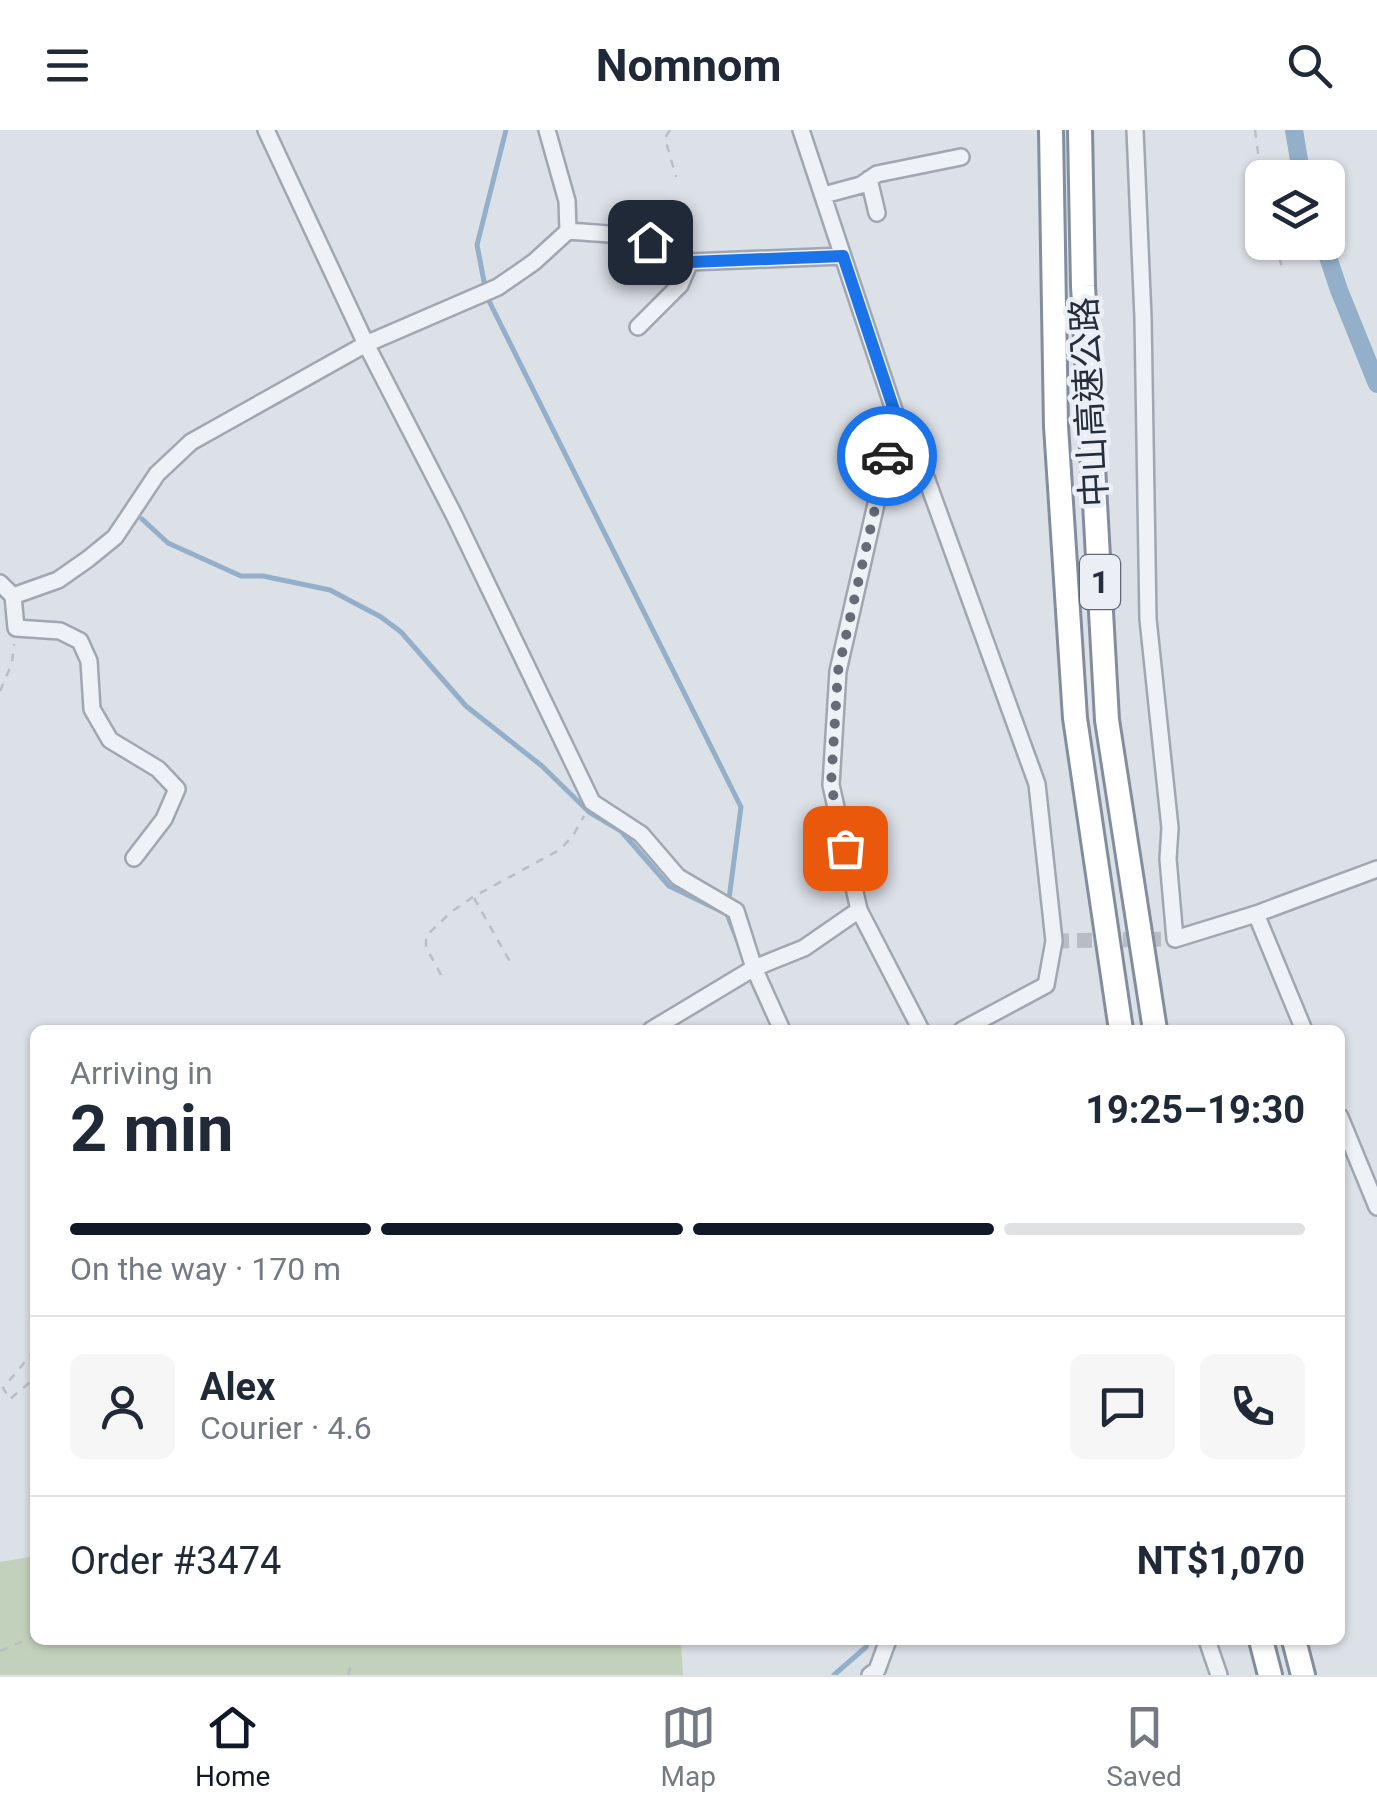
<!DOCTYPE html>
<meta charset="utf-8">
<style>
body{margin:0;font-family:Roboto,"Noto Sans TC",sans-serif;background:#f6f6f7;color:#1f2937;height:100vh;display:flex;flex-direction:column;font-size:38px;white-space:nowrap}
*{box-sizing:border-box;margin:0}
p{font-size:32px;color:#747a83}
.icon{flex:none;width:55px;height:55px;fill:none;stroke:currentColor;stroke-width:2;stroke-linecap:round;stroke-linejoin:round}
.map{position:relative;flex:1;overflow:hidden}
.side{position:absolute;left:30px;top:895px;width:1315px;height:620px;display:flex;flex-direction:column;background:#fff;border-radius:15px;box-shadow:0 2px 8px #0004}
.side>*{flex:none}
.fabs{position:absolute;left:1245px;top:30px;display:grid;gap:20px}
.fabs a{display:grid;place-items:center;width:100px;height:100px;border-radius:15px;background:#fff;box-shadow:0 2px 8px #0004;font-size:50px}
.pin{position:absolute;display:grid;place-items:center;width:85px;height:85px;color:#fff;margin:-42px;border-radius:20px;box-shadow:0 5px 15px #0006}
.courier{position:absolute;display:grid;place-items:center;width:100px;height:100px;margin:-50px;border:8px solid #1a73e8;border-radius:50%;background:#fff;color:#222;box-shadow:0 2px 12px #0007}
.head em{font-style:normal;font-weight:700}
.head div{display:flex;flex-direction:column-reverse}
.head{display:flex;align-items:center;justify-content:space-between;height:170px;padding:0 40px}
h1{font-size:65px;font-weight:700;line-height:75px}
.bar{display:grid;grid-template-columns:repeat(4,1fr);gap:15px 10px;align-content:center;height:120px;padding:0 40px}
.bar i{height:12px;border-radius:8px;background:#e0e1e3}
.bar .current{background:#111827}
.bar p{grid-column:span 4}
.line{display:flex;align-items:center;gap:25px;padding:0 40px;border-top:2px solid #e0e1e3}
.line div{flex:1}
.round{display:grid;place-items:center;flex:none;width:105px;height:105px;border-radius:15px;background:#f6f6f7}
header{display:flex;justify-content:space-between;align-items:center;height:130px;padding:0 40px;background:#fff;font-size:45px;font-weight:700}
.menu{display:flex;justify-content:space-around;align-items:center;height:140px;border-top:2px solid #e0e1e3;background:#fff;font-size:28px;color:#747a83}
.menu a{display:grid;justify-items:center;gap:5px}
.menu .current{color:#111827}
.map>svg:first-child{display:block}
</style>
<header><svg class="icon" aria-label="menu" viewBox="0 0 24 24"><path d="M4 6h16M4 12h16M4 18h16"/></svg>Nomnom<svg class="icon" aria-label="search" viewBox="0 0 24 24"><circle cx="10" cy="10" r="6"/><path d="M15 15l6 6"/></svg></header>
<div class="map">
<svg width="1377" height="1545" viewBox="0 0 1377 1545">
<rect width="100%" height="100%" fill="#dce0e7"/>
<!-- green -->
<path fill="#c2d1bc" d="M35 1426V1510H681L683 1545H0V1432Z"/>
<g fill="none" stroke-linecap="round" stroke-linejoin="round">
<!-- stream -->
<path stroke="#94afc9" stroke-width="5" d="M506 0 477 115 487 167 741 677 727 784 739 814
M142 389 168 413 241 446H263L330 460 381 487 401 502 466 576 542 636 589 682 621 701 669 756 727 784
M834 1545 866 1517 868 1510"/>
<!-- canal -->
<path stroke="#94afc9" stroke-width="18" d="M1294 0 1302 48
M1323 112 1339 160 1377 254"/>
<!-- minor-tunnel -->
<path stroke="#b7bcc5" stroke-width="15" stroke-dasharray="15 8" stroke-linecap="butt" d="M1054 811 1175 809"/>
<defs>
<path id="minor" d="M266 0 366 214 454 385 592 672 641 704 678 747 736 781 754 838 782 900
M547 0 567 71 568 101
M801 0 896 286 838 541 831 655 859 780 921 900
M1135 0 1143 188 1148 489 1170 698 1168 729 1175 809 1256 784 1377 739
M869 49 877 83
M824 65 861 55 877 44 961 27
M638 197 680 155 690 132
M896 286 907 295 1037 654 1054 811 1046 855 962 900
M0 453 13 466 16 498 60 501 80 511 89 531 92 579 110 610 158 639 177 659 164 689 134 728
M13 466 58 450 88 429 115 407 157 344 191 312 366 214 498 157 534 132 568 101C609 104 660 104 690 132L843 126
M1256 784 1304 900
M651 900 754 838 804 818 859 780
M1340 987 1377 1077
M1207 1510 1219 1545
M870 1545 877 1540 888 1510"/>
<path id="highway" d="M1051 0 1056 296 1075 588 1121 900
M1080 0 1083 156 1107 590 1155 900
M1261 1510 1270 1545
M1294 1510 1303 1545"/>
</defs>
<!-- minor casing -->
<use href="#minor" stroke="#a1a7b1" stroke-width="20"/>
<!-- highway casing -->
<use href="#highway" stroke="#828e9e" stroke-width="28"/>
<!-- path -->
<path stroke="#babec5" stroke-width="2.5" stroke-dasharray="8 8" stroke-linecap="butt" d="M670 0 665 8 676 47
M1255 0 1262 53
M1275 112 1283 141
M0 561 12 533 14 514
M474 768 513 837
M441 845 426 817V806L451 782 473 767 561 719 574 704 584 686
M35 1220 3 1258 10 1269 35 1248
M0 1521 35 1506
M348 1545 352 1532"/>
<!-- minor -->
<use href="#minor" stroke="#eef1f5" stroke-width="15"/>
<!-- highway -->
<use href="#highway" stroke="#fff" stroke-width="22"/>
</g>
<g fill="none" stroke-linecap="round" stroke-linejoin="round">
<!-- done -->
<path stroke="#656c78" stroke-width="10" stroke-dasharray="0 18" d="M845 718 831 655 838 541 887 326"/>
<!-- route -->
<path stroke="#1a73e8" stroke-width="12" d="M650 112 677 120 690 132 843 126 896 286 887 326"/>
</g>
<g text-anchor="middle" dominant-baseline="central" stroke-width="9" stroke-linejoin="round" paint-order="stroke">
<!-- shield labels -->
<rect fill="#ebeff5" stroke="#606874" stroke-width="2.5" x="1080" y="425" width="40" height="54" rx="8"/>
<g font-size="32" font-weight="bold" fill="#252e3d">
<text x="1100" y="452">1</text>
</g>
<!-- street labels -->
<g font-size="35" fill="#252e3d" stroke="#ebeff5">
<text transform="translate(1090 272) rotate(-93)">中山高速公路</text>
</g>
</g>
</svg>
<div class="fabs">
<a><svg class="icon" aria-label="layers" viewBox="0 0 24 24"><path d="M12 4l9 5-9 5-9-5zM3 14l9 5 9-5"/></svg></a>
</div>
<div class="pin" style="left:845px;top:718px;background:#ea580c"><svg class="icon" aria-label="bag" viewBox="0 0 24 24"><path d="M5 8h14l-1 12H6zM9 8a3 3 0 0 1 6 0"/></svg></div>
<div class="pin" style="left:650px;top:112px;background:#1f2937"><svg class="icon" aria-label="home" viewBox="0 0 24 24"><path d="M3 11l9-7 9 7M6 9v11h12V9"/></svg></div>
<div class="courier" style="left:887px;top:326px"><svg class="icon" aria-label="car" viewBox="0 0 24 24"><path d="M5 17H2v-5l4-1 3-4h7l3 4 3 1v5h-3M9 17h6M6 11h13"/><circle cx="7" cy="17" r="2"/><circle cx="17" cy="17" r="2"/></svg></div>
<section class="side">
<div class="head"><div><h1>2 min</h1><p>Arriving in</p></div><em>19:25–19:30</em></div>
<div class="bar"><i class="current"></i><i class="current"></i><i class="current"></i><i></i><p>On the way · 170 m</p></div>
<div class="line" style="height:180px"><a class="round"><svg class="icon" aria-label="person" viewBox="0 0 24 24"><circle cx="12" cy="8" r="4"/><path d="M4 21q1-7 8-7t8 7"/></svg></a><div><b>Alex</b><p>Courier · 4.6</p></div><a class="round"><svg class="icon" aria-label="chat" viewBox="0 0 24 24"><path d="M4 5h16v11H9l-5 4z"/></svg></a><a class="round"><svg class="icon" aria-label="phone" viewBox="0 0 24 24"><path d="M5 4h4l2 5-3 2q2 4 5 5l2-3 5 2v4C11 20 4 13 5 4z"/></svg></a></div>
<div class="line" style="height:130px"><div>Order #3474</div><b>NT$1,070</b></div>
</section>
</div>
<nav class="menu">
<a class="current"><svg class="icon" aria-label="home" viewBox="0 0 24 24"><path d="M3 11l9-7 9 7M6 9v11h12V9"/></svg>Home</a>
<a><svg class="icon" aria-label="map" viewBox="0 0 24 24"><path d="M3 6l6-2 6 2 6-2v14l-6 2-6-2-6 2zM9 4v14M15 6v14"/></svg>Map</a>
<a><svg class="icon" aria-label="saved" viewBox="0 0 24 24"><path d="M7 4h10v16l-5-4-5 4z"/></svg>Saved</a>
</nav>
